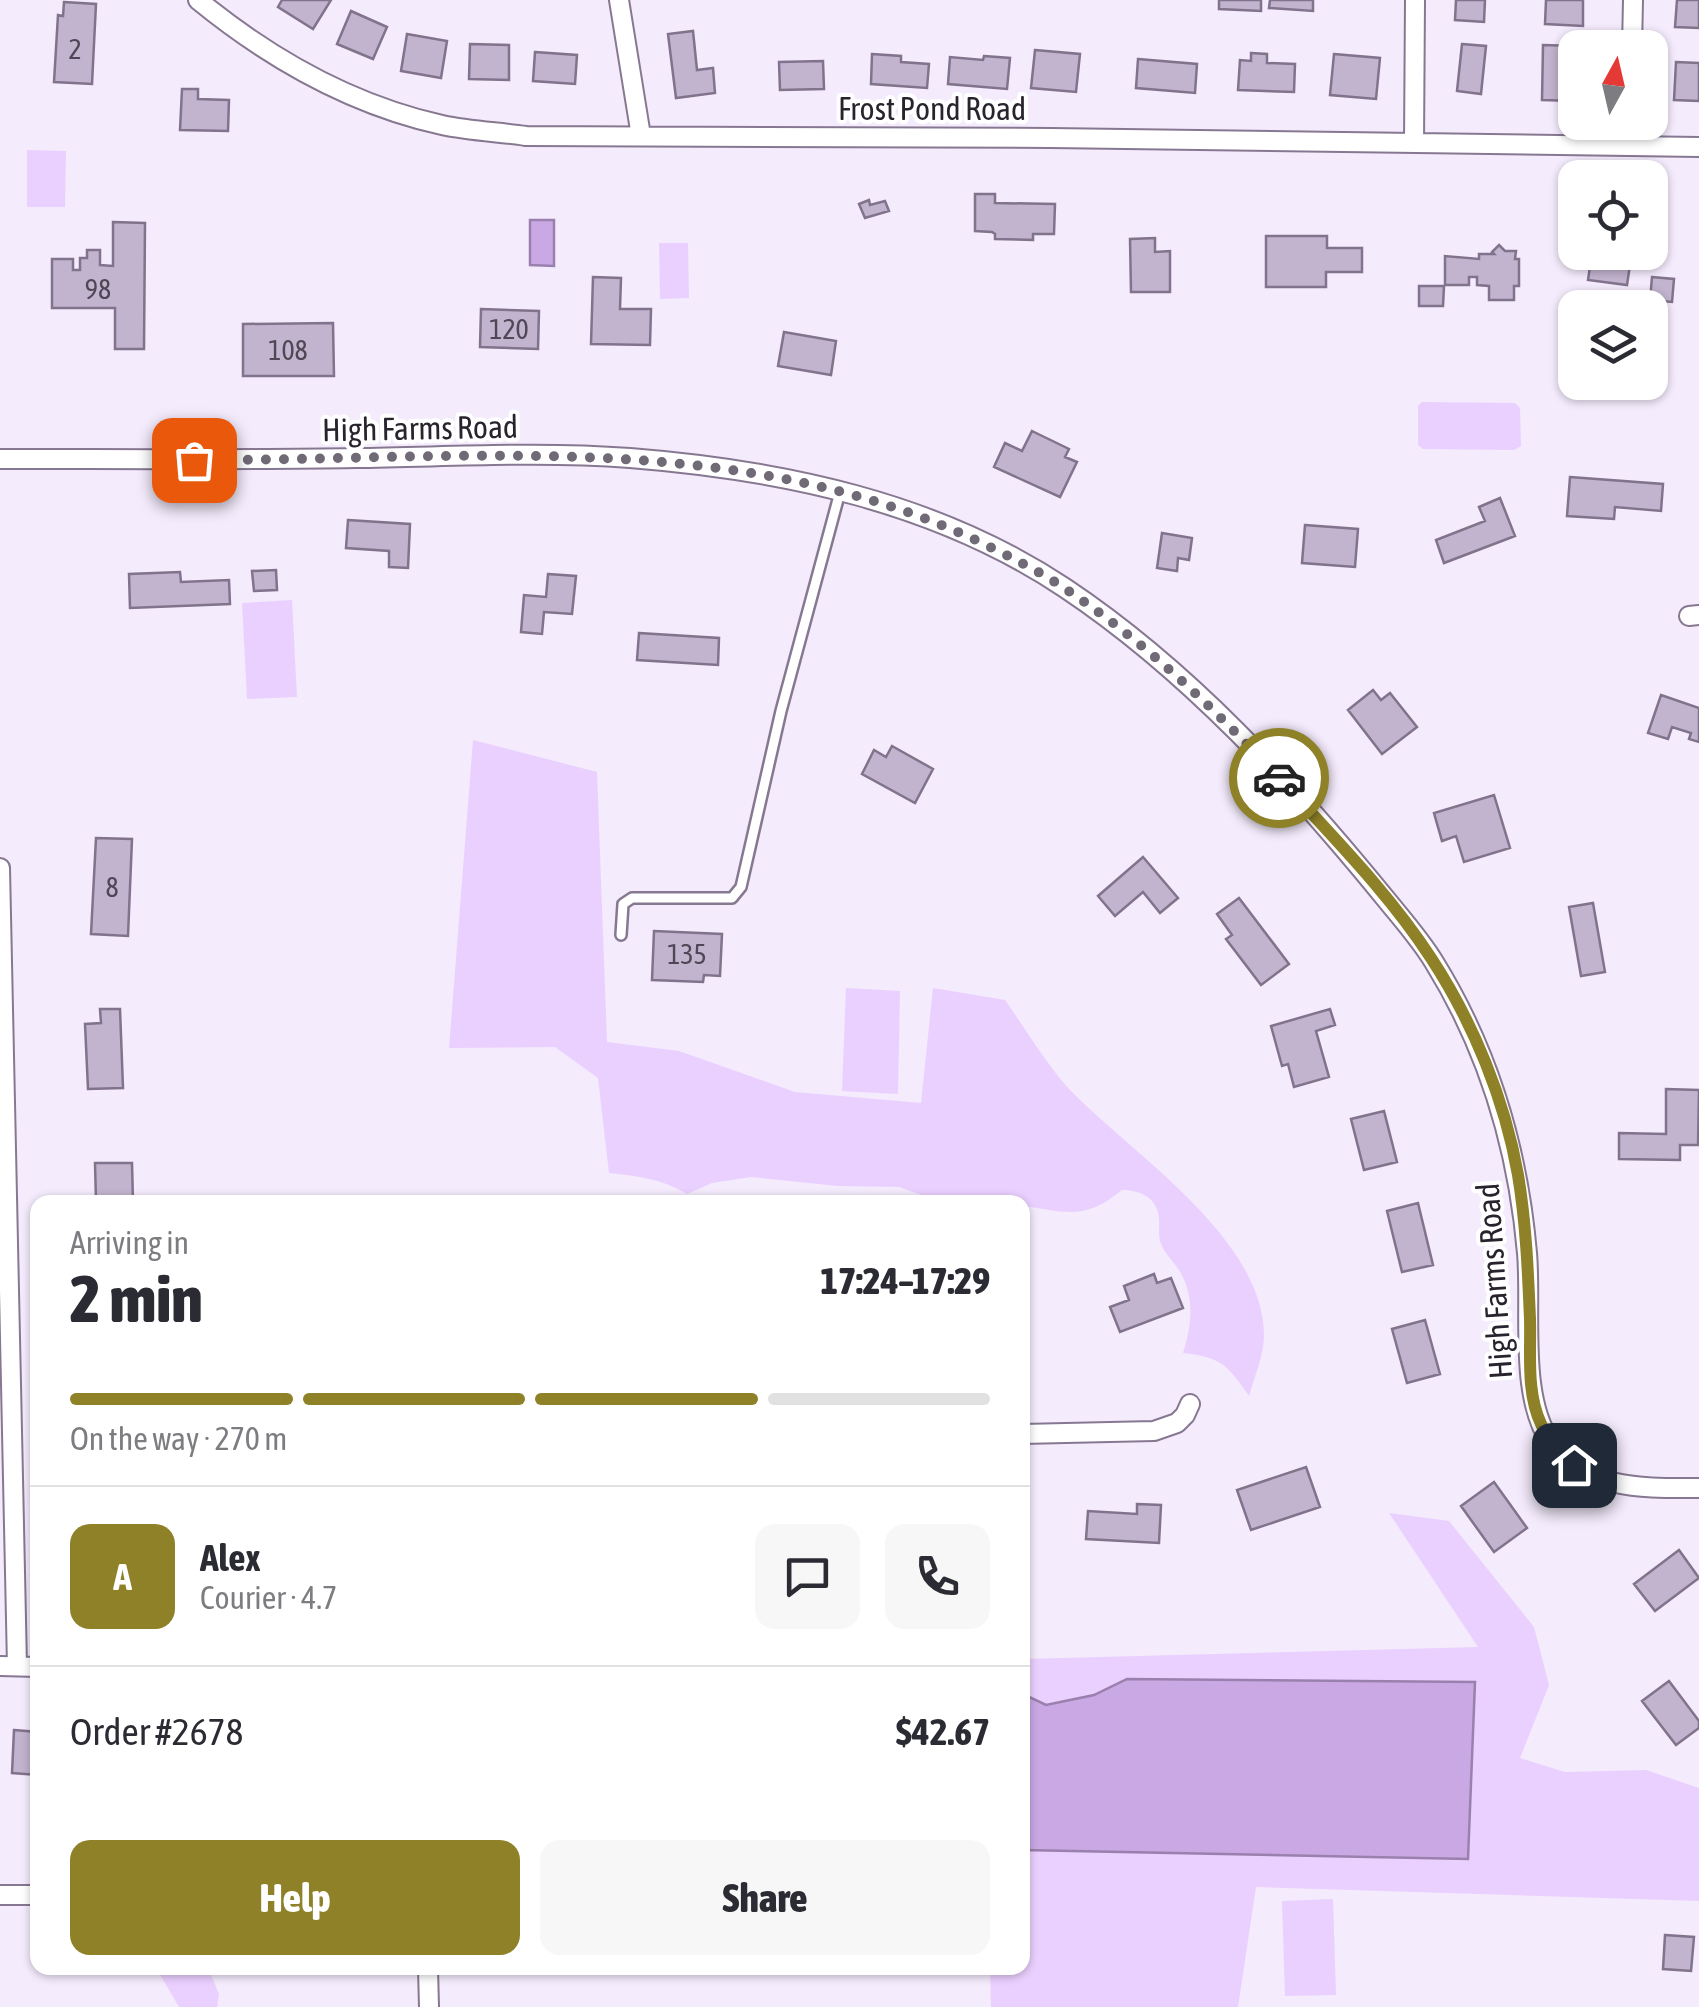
<!DOCTYPE html>
<meta charset="utf-8">
<style>
body{margin:0;font-family:"Asap Condensed",sans-serif;background:#f7f7f7;color:#2b2b33;height:100vh;display:flex;flex-direction:column;font-size:38px;white-space:nowrap}
*{box-sizing:border-box;margin:0}
p{font-size:32px;color:#7c7c81}
.icon{flex:none;width:55px;height:55px;fill:none;stroke:currentColor;stroke-width:2;stroke-linecap:round;stroke-linejoin:round}
.map{position:relative;flex:1;overflow:hidden}
.drawer{position:absolute;left:30px;top:1195px;width:1000px;height:780px;display:flex;flex-direction:column;background:#fff;border-radius:20px;box-shadow:0 2px 8px #0004}
.drawer>*{flex:none}
.needle{width:65px;rotate:8deg}
.tools{position:absolute;left:1558px;top:30px;display:grid;gap:20px}
.tools a{display:grid;place-items:center;width:110px;height:110px;border-radius:20px;background:#fff;box-shadow:0 2px 8px #0004;font-size:50px}
.pin{position:absolute;display:grid;place-items:center;width:85px;height:85px;color:#fff;margin:-42px;border-radius:20px;box-shadow:0 5px 15px #0006}
.courier{position:absolute;display:grid;place-items:center;width:100px;height:100px;margin:-50px;border:8px solid #8e8128;border-radius:50%;background:#fff;color:#222;box-shadow:0 2px 12px #0007}
.headline em{font-style:normal;font-weight:800}
.headline div{display:flex;flex-direction:column-reverse}
.headline{display:flex;align-items:center;justify-content:space-between;height:170px;padding:0 40px}
h1{font-size:65px;font-weight:800;line-height:75px}
.bar{display:grid;grid-template-columns:repeat(4,1fr);gap:15px 10px;align-content:center;height:120px;padding:0 40px}
.bar i{height:12px;border-radius:8px;background:#e1e1e2}
.bar .on{background:#8e8128}
.bar p{grid-column:span 4}
.line{display:flex;align-items:center;gap:25px;padding:0 40px;border-top:2px solid #e1e1e2}
.line div{flex:1}
.round{display:grid;place-items:center;flex:none;width:105px;height:105px;border-radius:20px;background:#f7f7f7}
.cta{display:flex;gap:20px;margin-top:auto;padding:20px 40px}
.cta a{flex:1;height:115px;border-radius:20px;background:#8e8128;color:#fff;font-size:40px;font-weight:800;line-height:115px;text-align:center}
.cta a+a{background:#f7f7f7;color:#2b2b33}
.map>svg:first-child{display:block}
</style>
<div class="map">
<svg width="1699" height="2007" viewBox="0 0 1699 2007">
<rect width="100%" height="100%" fill="#f4ebfc"/>
<!-- green -->
<path fill="#ead0ff" d="M27 150 66 151 65 207H27Z
M659 243H688L689 298 660 299Z
M1422 402 1515 403 1520 408 1521 446 1514 450 1423 449 1418 445V406Z
M292 600 297 697 247 699 242 603Z
M473 740 597 772 607 1042 679 1051 795 1092 921 1103 933 988 1005 1000C1025 1028 1050 1070 1073 1093 1135 1156 1264 1239 1264 1336 1264 1355 1254 1378 1249 1396 1228 1366 1222 1357 1183 1353 1192 1324 1195 1296 1179 1270 1173 1261 1165 1254 1161 1244 1157 1234 1161 1223 1158 1213 1155 1196 1137 1190 1122 1190 1084 1221 1067 1212 1023 1206L1022 1202H934L927 1197 899 1187 838 1186 751 1177 712 1183 687 1194C662 1179 638 1176 609 1173L598 1078 555 1047 449 1048Z
M846 988 900 991 898 1094 842 1091Z
M1389 1513 1449 1521 1534 1627 1549 1685 1520 1758 1565 1772 1646 1770 1699 1788V1901L1256 1887 1238 2007H991L990 1968H1022L1023 1850 1468 1859 1474 1682 1127 1679 1094 1695 1046 1705 1023 1694V1659L1478 1647Z
M1333 1899 1336 1995 1285 1996 1282 1901Z
M154 1968H208L219 1994 217 2007H179L159 1973Z"/>
<!-- water -->
<path fill="#caa8e4" stroke="#9a80ad" stroke-width="2.5" d="M530 220H554V266L530 265Z
M1127 1679 1475 1682 1468 1859 1023 1850V1694L1046 1705 1094 1695Z"/>
<!-- building -->
<path fill="#c2b3ce" stroke="#81738c" stroke-width="2.5" d="M282 0H331L313 29 278 7Z
M1219 0H1261V11L1219 9Z
M1270 0H1313V11L1269 8Z
M1456 0H1485L1484 22 1455 20Z
M1546 0H1583V26L1545 24Z
M1677 0H1699V28L1675 27Z
M64 2 96 4 92 84 54 82 58 15 63 16Z
M351 11 387 27 373 59 337 44Z
M693 31 697 70 713 68 715 93 676 98 668 34Z
M407 34 447 41 441 78 401 71Z
M470 44 509 45V80L469 79Z
M1462 44 1486 46 1481 94 1457 91Z
M1543 45 1576 46 1575 101 1542 100Z
M1035 50 1080 54 1076 92 1031 88Z
M535 52 577 55 575 84 533 81Z
M1251 53 1267 54V63L1295 64 1294 92 1238 90 1240 60 1251 61Z
M872 54 901 56V62L929 64 927 88 871 84Z
M1334 54 1380 58 1376 99 1330 95Z
M984 56 1010 58 1007 89 948 84 950 57 983 60Z
M1138 59 1197 64 1195 93 1136 88Z
M823 61 824 89 780 90 779 62Z
M1676 62 1699 63V101L1674 100Z
M182 89H198V99L229 100 228 131 180 130Z
M975 194H995V203L1055 204 1054 234H1033V240L995 239V234L992 232 975 231Z
M869 200 870 205 885 201 889 211 865 218 859 204Z
M113 222 145 223 144 349H115V308H52V259H73V270H80V258H87V250H100V265L113 266Z
M1266 236H1327V248H1362V272H1326V287H1266Z
M1155 238V252L1170 251V292H1131L1130 239Z
M1499 245 1505 251H1516L1515 259H1519V286H1514V300H1489V286L1477 285V277H1469V285H1445V256L1479 259V254H1494L1492 252Z
M1592 253 1631 258 1627 285 1588 280Z
M593 277 621 278 620 309H651L650 345 591 344Z
M1652 277 1674 279 1672 302 1650 300Z
M1419 286H1444L1443 306H1419Z
M481 309 539 311 538 349 480 347Z
M333 323 334 376H243V324Z
M784 332 836 341 831 375 778 366Z
M1032 431 1069 449 1065 457 1077 462 1060 497 994 467 1005 443 1022 451Z
M1570 477 1663 484 1661 511 1615 507 1614 519 1567 516Z
M1500 498 1515 536 1444 563 1436 540 1485 521 1479 507Z
M348 520 410 524 408 568 389 567V551L346 548Z
M1305 525 1358 529 1355 567 1302 563Z
M1162 533 1192 538 1189 560 1178 558 1177 571 1157 568Z
M276 570 277 590 254 591 252 571Z
M180 572 181 582 229 580 230 604 130 608 129 574Z
M548 574 576 576 572 614 544 612 542 634 521 632 524 595 546 597Z
M639 633 719 638 718 665 637 660Z
M1373 690 1381 700 1390 693 1417 727 1382 754 1348 710Z
M1661 695 1699 708V742L1689 739 1691 733 1672 727 1668 739 1648 733Z
M892 746 933 769 915 803 862 774 874 750 886 757Z
M1494 795 1510 848 1464 862 1456 836 1442 841 1434 813Z
M96 838 132 839 128 936 91 934Z
M1143 857 1178 898 1160 913 1143 892 1115 916 1098 896Z
M1239 898 1289 964 1261 985 1226 939 1232 935 1217 914Z
M1593 903 1605 972 1581 976 1569 907Z
M654 931 722 934 720 976 704 975 703 982 652 980Z
M100 1009H120L123 1088 88 1089 85 1024 101 1023Z
M1330 1009 1335 1025 1316 1031 1329 1077 1294 1087 1288 1064 1282 1066 1271 1026Z
M1666 1089 1699 1090 1698 1145H1680V1160L1619 1159V1133L1666 1134Z
M1384 1111 1397 1162 1364 1170 1351 1119Z
M95 1163H132L133 1202H96Z
M1418 1203 1433 1265 1402 1272 1387 1211Z
M1154 1274 1157 1283 1171 1278 1183 1308 1120 1332 1110 1307 1129 1300 1124 1286Z
M1425 1320 1440 1374 1407 1383 1392 1329Z
M1306 1467 1320 1507 1251 1530 1237 1490Z
M1494 1482 1527 1528 1494 1552 1461 1506Z
M1137 1504 1161 1505 1159 1543 1086 1539 1088 1511 1137 1514Z
M1679 1550 1699 1578 1655 1611 1634 1584Z
M1669 1681 1699 1721V1728L1676 1745 1642 1701Z
M14 1730 38 1732V1775L12 1773Z
M1665 1935 1694 1937 1691 1971 1663 1969Z"/>
<g fill="none" stroke-linecap="round" stroke-linejoin="round">
<defs>
<path id="service" d="M621 935 623 904 632 898H732L741 887 781 711 840 492"/>
<path id="minor" d="M198 0C269 58 352 105 442 125 470 131 499 132 526 136L1051 138 1699 147
M619 0 641 136
M1632 48 1633 0
M1414 143 1415 0
M1630 146 1631 122
M0 459C118 459 237 460 355 458 446 457 539 451 630 458 782 470 936 502 1065 588 1188 670 1292 784 1385 898 1402 919 1420 939 1434 962 1489 1051 1518 1149 1527 1253 1532 1310 1518 1398 1552 1444 1587 1491 1647 1488 1699 1488
M1689 616 1699 615
M0 868 17 1666
M1022 1434 1154 1431 1177 1423 1185 1415 1190 1404
M0 1666 38 1667
M0 1895H38
M428 1968 429 2007"/>
</defs>
<!-- service casing -->
<use href="#service" stroke="#877892" stroke-width="14"/>
<!-- minor casing -->
<use href="#minor" stroke="#877892" stroke-width="22"/>
<!-- service -->
<use href="#service" stroke="#fff" stroke-width="9"/>
<!-- minor -->
<use href="#minor" stroke="#fff" stroke-width="18"/>
</g>
<g fill="none" stroke-linecap="round" stroke-linejoin="round">
<!-- done -->
<path stroke="#706976" stroke-width="10" stroke-dasharray="0 18" d="M194 460C459 461 738 425 984 544 1012 558 1039 571 1064 588 1144 641 1214 708 1279 778"/>
<!-- route -->
<path stroke="#8e8128" stroke-width="12" d="M1279 778C1331 835 1389 893 1431 958 1473 1022 1505 1100 1518 1175 1526 1223 1528 1271 1530 1319 1531 1353 1526 1392 1541 1424 1548 1440 1560 1454 1574 1465"/>
</g>
<g text-anchor="middle" dominant-baseline="central" stroke-width="8" stroke-linejoin="round" paint-order="stroke">
<!-- number labels -->
<g font-size="28" fill="#4f4756">
<text x="75" y="49">2</text>
<text x="98" y="289">98</text>
<text x="509" y="329">120</text>
<text x="288" y="350">108</text>
<text x="112" y="887">8</text>
<text x="687" y="954">135</text>
</g>
<!-- street labels -->
<g font-size="32" fill="#29232e" stroke="#fff">
<text x="932" y="108">Frost Pond Road</text>
<text transform="translate(420 428) rotate(-1)">High Farms Road</text>
<text transform="translate(1494 1281) rotate(-94)">High Farms Road</text>
</g>
</g>
</svg>
<div class="tools">
<a><svg class="needle" viewBox="-14 -14 28 28"><path d="M0-13l5 13h-10z" fill="#e53935"/><path d="M0 13l5-13h-10z" fill="#7c7c81"/></svg></a>
<a><svg class="icon" aria-label="locate" viewBox="0 0 24 24"><circle cx="12" cy="12" r="6"/><path d="M12 2v4M12 18v4M2 12h4M18 12h4"/></svg></a>
<a><svg class="icon" aria-label="layers" viewBox="0 0 24 24"><path d="M12 4l9 5-9 5-9-5zM3 14l9 5 9-5"/></svg></a>
</div>
<div class="pin" style="left:194px;top:460px;background:#ea580c"><svg class="icon" aria-label="bag" viewBox="0 0 24 24"><path d="M5 8h14l-1 12H6zM9 8a3 3 0 0 1 6 0"/></svg></div>
<div class="pin" style="left:1574px;top:1465px;background:#1f2937"><svg class="icon" aria-label="home" viewBox="0 0 24 24"><path d="M3 11l9-7 9 7M6 9v11h12V9"/></svg></div>
<div class="courier" style="left:1279px;top:778px"><svg class="icon" aria-label="car" viewBox="0 0 24 24"><path d="M5 17H2v-5l4-1 3-4h7l3 4 3 1v5h-3M9 17h6M6 11h13"/><circle cx="7" cy="17" r="2"/><circle cx="17" cy="17" r="2"/></svg></div>
<section class="drawer">
<div class="headline"><div><h1>2 min</h1><p>Arriving in</p></div><em>17:24–17:29</em></div>
<div class="bar"><i class="on"></i><i class="on"></i><i class="on"></i><i></i><p>On the way · 270 m</p></div>
<div class="line" style="height:180px"><b class="round" style="background:#8e8128;color:#fff">A</b><div><b>Alex</b><p>Courier · 4.7</p></div><a class="round"><svg class="icon" aria-label="chat" viewBox="0 0 24 24"><path d="M4 5h16v11H9l-5 4z"/></svg></a><a class="round"><svg class="icon" aria-label="phone" viewBox="0 0 24 24"><path d="M5 4h4l2 5-3 2q2 4 5 5l2-3 5 2v4C11 20 4 13 5 4z"/></svg></a></div>
<div class="line" style="height:130px"><div>Order #2678</div><b>$42.67</b></div>
<div class="cta"><a>Help</a><a>Share</a></div>
</section>
</div>
